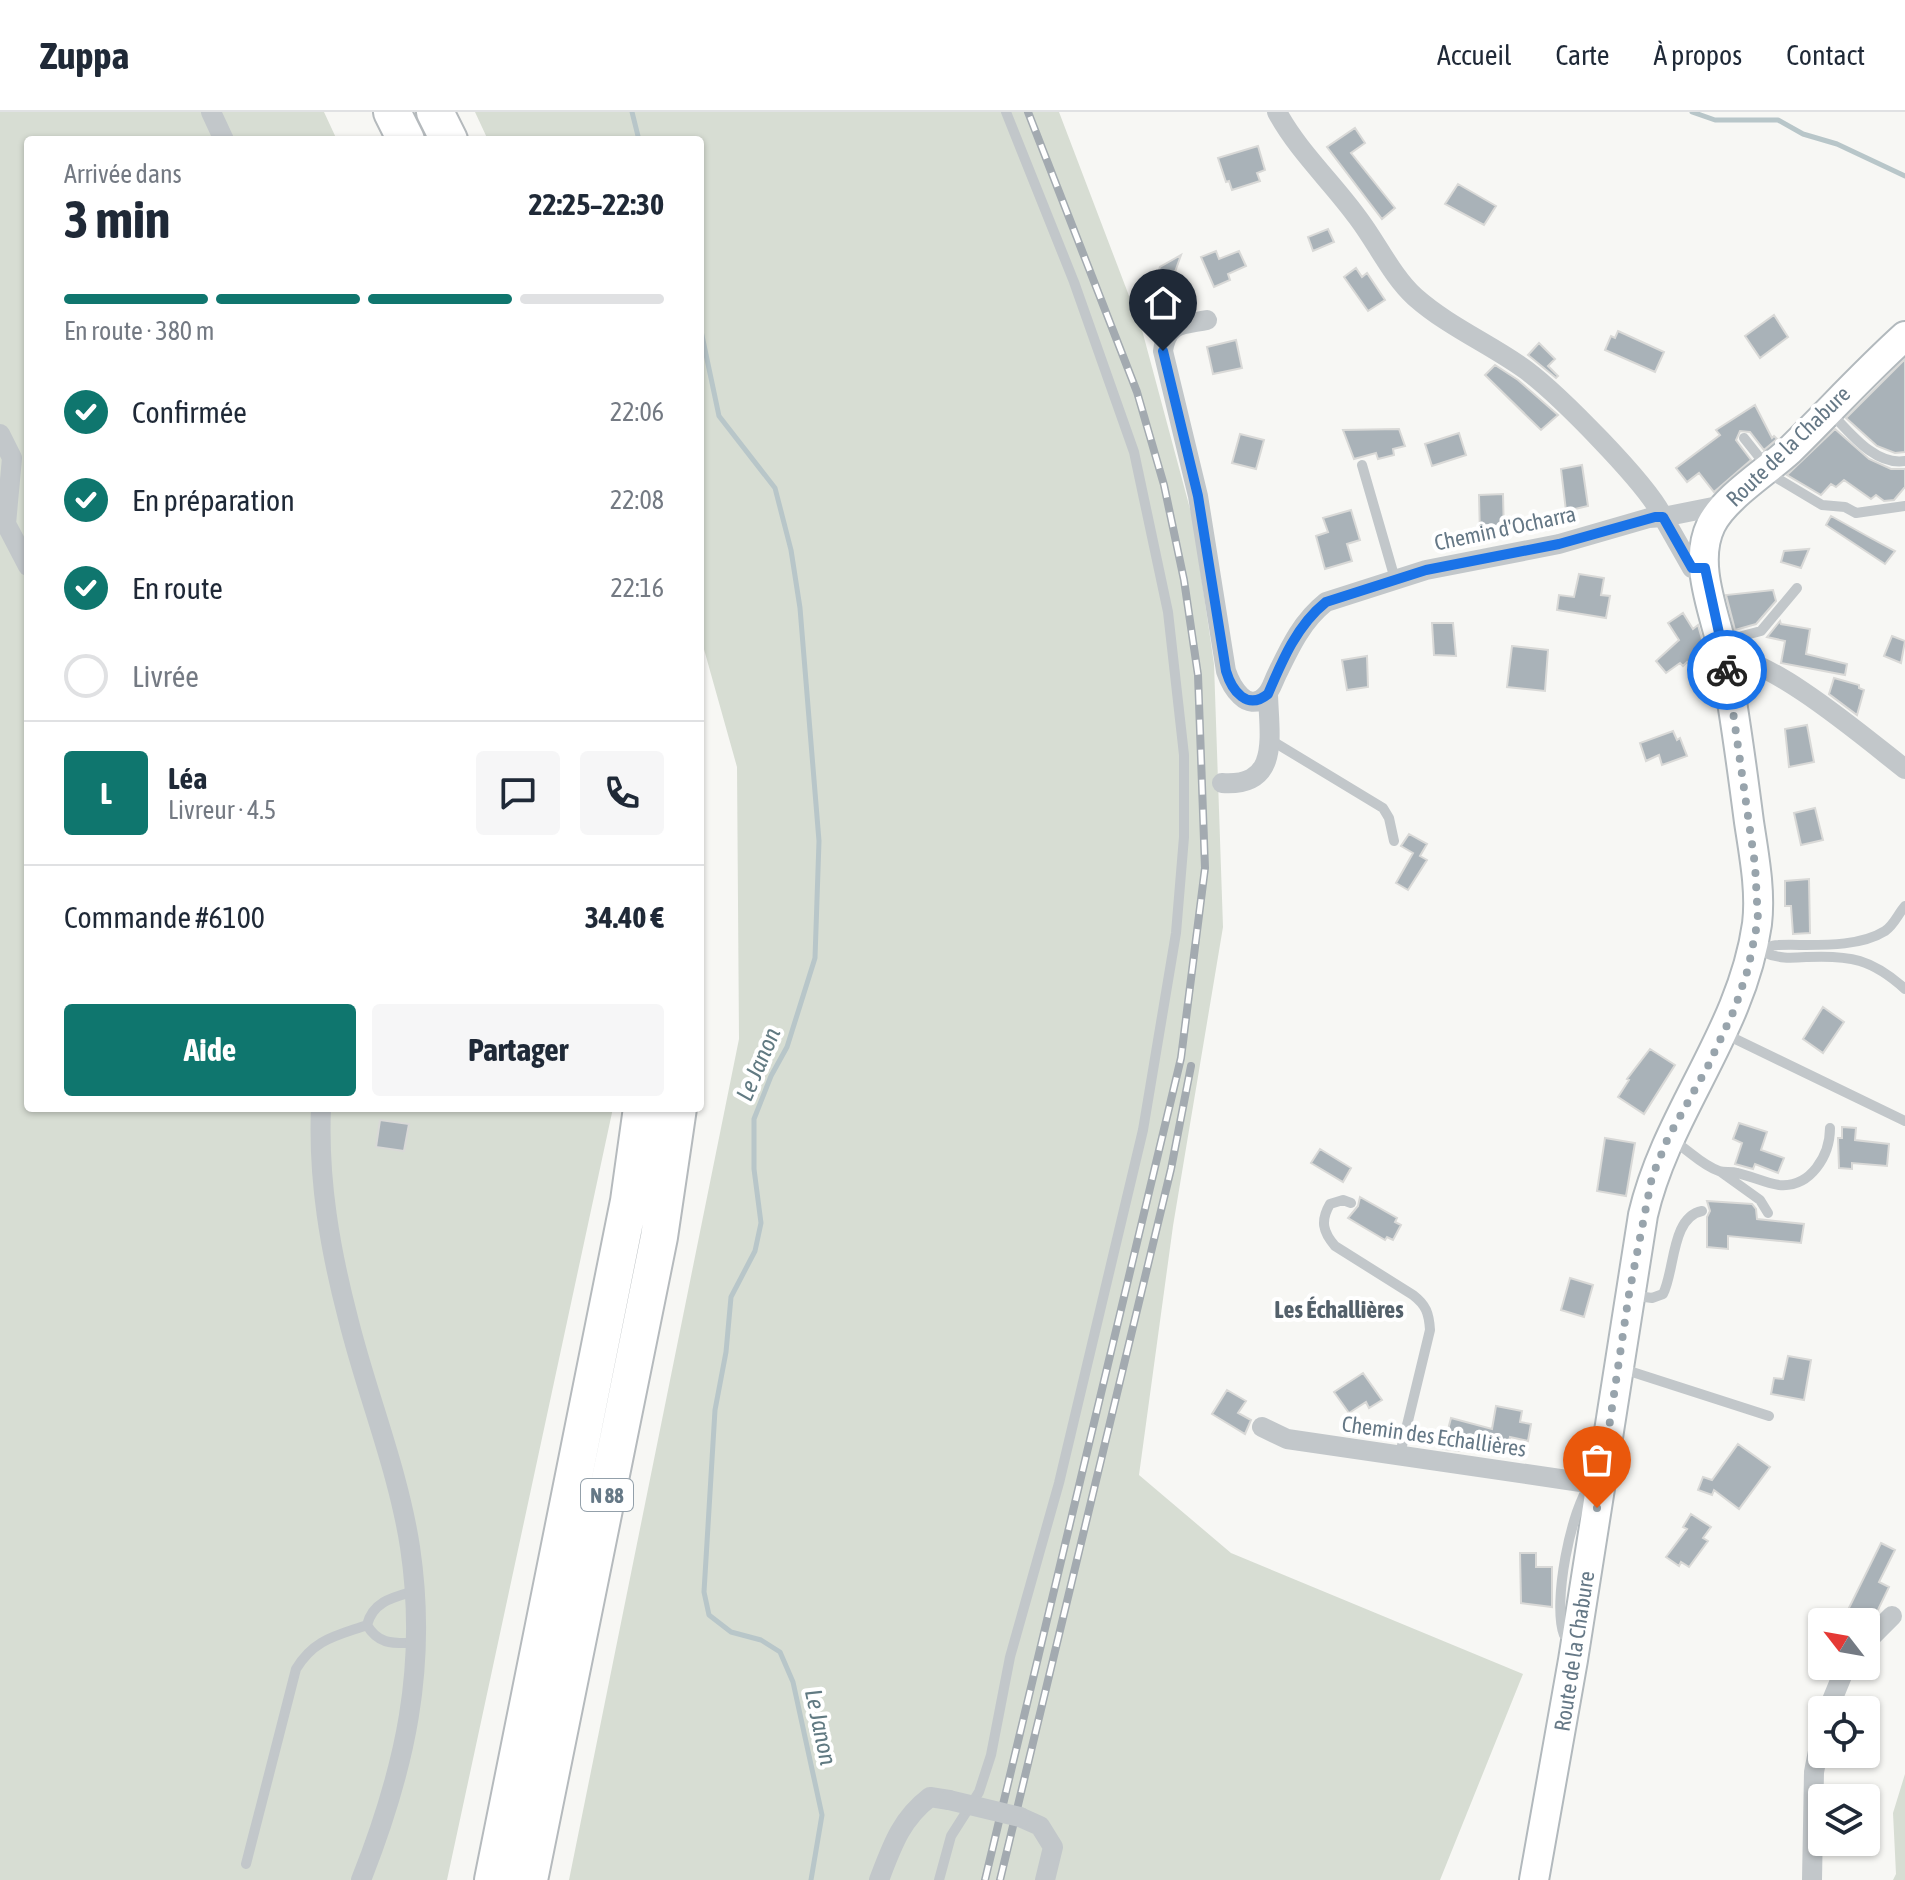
<!DOCTYPE html>
<html lang="fr">
<meta charset="utf-8">
<style>
body{margin:0;font-family:"Asap Condensed",sans-serif;background:#f6f6f7;color:#1f2937;height:100vh;display:flex;flex-direction:column;font-size:30px;white-space:nowrap}
*{box-sizing:border-box;margin:0}
p{font-size:26px;color:#747a83}
.icon{flex:none;width:44px;height:44px;fill:none;stroke:currentColor;stroke-width:2;stroke-linecap:round;stroke-linejoin:round}
.map{position:relative;flex:1;overflow:hidden}
.panel{position:absolute;left:24px;top:24px;width:680px;height:976px;display:flex;flex-direction:column;background:#fff;border-radius:8px;box-shadow:0 2px 6px #0004}
.panel>*{flex:none}
.needle{width:52px;rotate:301deg}
.fabs{position:absolute;left:1808px;top:1496px;display:grid;gap:16px}
.fabs a{display:grid;place-items:center;width:72px;height:72px;border-radius:8px;background:#fff;box-shadow:0 2px 6px #0004;font-size:40px}
.pin{position:absolute;display:grid;place-items:center;width:68px;height:68px;color:#fff;margin:-82px -34px;border-radius:50% 50% 50% 0;rotate:-45deg;box-shadow:0 0 8px #0007}
.pin .icon{rotate:45deg}
.courier{position:absolute;display:grid;place-items:center;width:80px;height:80px;margin:-40px;border:6px solid #1a73e8;border-radius:50%;background:#fff;color:#222;box-shadow:0 2px 10px #0007}
.head em{font-style:normal;font-weight:700}
.head div{display:flex;flex-direction:column-reverse}
.head{display:flex;align-items:center;justify-content:space-between;height:136px;padding:0 40px}
h1{font-size:52px;font-weight:700;line-height:60px}
.bar{display:grid;grid-template-columns:repeat(4,1fr);gap:12px 8px;align-content:center;height:96px;padding:0 40px}
.bar i{height:10px;border-radius:6px;background:#e0e1e3}
.bar .current{background:#0f766e}
.bar p{grid-column:span 4}
.line{display:flex;align-items:center;gap:20px;padding:0 40px;border-top:2px solid #e0e1e3}
.line div{flex:1}
.round{display:grid;place-items:center;flex:none;width:84px;height:84px;border-radius:8px;background:#f6f6f7}
ol{padding:0 40px;list-style:none}
li{display:flex;align-items:center;gap:24px;height:88px}
li p{margin-inline-start:auto}
li .icon{padding:8px;border-radius:50%;background:#0f766e;color:#fff;stroke-width:4}
li:last-child{color:#747a83}
li i{width:44px;height:44px;border:4px solid #e0e1e3;border-radius:50%}
.cta{display:flex;gap:16px;margin-top:auto;padding:16px 40px}
.cta a{flex:1;height:92px;border-radius:8px;background:#0f766e;color:#fff;font-size:32px;font-weight:700;line-height:92px;text-align:center}
.cta a+a{background:#f6f6f7;color:#1f2937}
header{display:flex;align-items:center;gap:48px;box-sizing:border-box;height:112px;padding:0 40px;background:#fff;border-bottom:2px solid #e0e1e3}
header strong{font-size:38px}
nav{display:flex;gap:44px;margin-inline-start:auto;font-size:28px}
.map>svg:first-child{display:block}
</style>
<header>
<strong>Zuppa</strong>
<nav><a>Accueil</a><a>Carte</a><a>À propos</a><a>Contact</a></nav>
</header>
<div class="map">
<svg width="1905" height="1768" viewBox="0 0 1905 1768">
<rect width="100%" height="100%" fill="#f7f7f4"/>
<!-- green -->
<path fill="#d7ddd3" d="M0 0H324L337 28H28V996H613L447 1768H0Z
M475 0H1059L1142 218 1193 408 1214 552 1223 815 1173 1114 1139 1363 1231 1441 1523 1562 1440 1768H569L739 927 737 655 700 523V28H488Z
M1905 1662V1768H1893L1896 1762 1893 1701Z"/>
<g fill="none" stroke-linecap="round" stroke-linejoin="round">
<!-- stream -->
<path stroke="#b8c6c9" stroke-width="5" d="M632 0 639 28
M1692 0 1715 8H1778L1803 22 1837 32 1905 64
M700 214 719 304 775 376 791 438 800 496 819 729 815 846 787 935 771 964 754 1007V1057L761 1111 755 1139 731 1185 726 1240 715 1298 704 1480 709 1503 731 1520 761 1528 780 1540 793 1570 822 1703 811 1768"/>
</g>
<!-- building -->
<path fill="#a9b2b8" stroke="#d9d9d7" stroke-width="2" d="M1355 16 1365 31 1351 41 1395 96 1382 107 1327 35Z
M1258 34 1265 58 1257 61 1260 69 1232 78 1229 69 1226 70 1218 46Z
M1458 72 1496 94 1484 113 1445 92Z
M1328 117 1334 130 1313 139 1308 125Z
M1216 139 1219 147 1239 139 1246 154 1228 162 1230 168 1214 175 1201 145Z
M1181 143 1170 174 1155 169 1160 155Z
M1356 156 1362 165 1367 161 1385 188 1368 199 1344 165Z
M1774 203 1788 225 1760 246 1745 224Z
M1618 219 1664 240 1655 260 1605 238 1611 224 1615 226Z
M1236 228 1242 256 1213 262 1207 235Z
M1539 231 1555 247 1548 254 1558 264 1556 266 1528 243Z
M1905 247V340L1895 341 1877 334 1846 306Z
M1495 253 1518 268 1558 303 1541 318 1485 263Z
M1755 293 1772 326 1774 324 1777 327 1764 338 1750 320 1740 319 1736 328 1751 348 1714 380 1699 361 1687 370 1676 356 1720 323 1716 318Z
M1399 317 1405 334 1393 337 1394 343 1378 347 1376 341 1354 347 1343 318Z
M1835 317 1869 347 1891 357H1905V375L1894 388 1884 389 1876 383 1871 387 1844 368 1836 375 1831 372 1821 383 1787 363Z
M1459 321 1466 343 1432 354 1425 332Z
M1240 322 1264 328 1256 357 1232 351Z
M1582 353 1588 394 1566 399 1561 357Z
M1503 382 1504 423 1480 424 1479 383Z
M1351 398 1360 428 1347 432 1352 449 1325 457 1316 424 1328 420 1323 406Z
M1831 404 1867 424 1895 439 1885 452 1826 413Z
M1809 437 1801 456 1781 450 1784 439Z
M1579 462 1604 466 1601 483 1610 484 1606 506 1557 498 1559 483 1574 485Z
M1773 478 1776 489 1756 512 1735 518 1726 483Z
M1683 501 1693 517 1698 513 1704 534 1699 537 1708 551 1695 561 1687 550 1683 554 1680 551 1666 561 1656 549 1679 528 1668 511Z
M1780 509 1781 512 1810 517 1806 542 1847 552 1845 563 1781 551 1785 529 1767 525Z
M1432 511H1453L1456 544 1434 543Z
M1892 524 1905 529 1901 551 1884 544Z
M1512 534 1548 538 1545 579 1507 575Z
M1367 544 1368 575 1347 578 1342 548Z
M1834 566 1859 573V576L1864 578 1857 603 1829 582Z
M1807 613 1814 650 1789 655 1785 617Z
M1673 619 1677 628 1680 626 1687 644 1662 653 1659 643 1646 649 1640 631Z
M1815 696 1823 728 1801 733 1794 701Z
M1409 722 1427 732 1420 744 1427 748 1408 778 1396 771 1413 741 1401 734Z
M1809 767 1810 821 1793 822 1791 794H1785V769Z
M1823 895 1844 910 1823 941 1803 927Z
M1650 937 1675 953 1644 1002 1618 985 1629 968 1627 967Z
M380 1008 409 1012 404 1039 376 1035Z
M1739 1011 1767 1020 1761 1038 1784 1046 1778 1061 1755 1052 1753 1057 1735 1052 1742 1031 1733 1027Z
M1842 1015 1856 1016 1855 1028 1889 1032 1887 1054 1852 1051V1057L1839 1056 1838 1026H1842Z
M1605 1026 1635 1031 1626 1084 1597 1079Z
M1320 1037 1351 1056 1343 1070 1311 1051Z
M1360 1085 1397 1106 1395 1110 1401 1113 1393 1128 1387 1125 1385 1128 1348 1106 1358 1094Z
M1707 1089 1752 1092 1756 1097 1757 1107 1804 1112 1801 1131 1728 1124V1137L1707 1135V1105L1710 1099Z
M1570 1166 1593 1173 1584 1205 1561 1198Z
M1788 1244 1811 1248 1804 1288 1771 1282 1774 1266 1783 1267Z
M1363 1261 1382 1288 1369 1296 1366 1290 1349 1301 1334 1280Z
M1227 1278 1246 1289 1238 1301 1251 1308 1245 1322 1212 1302Z
M1496 1294 1522 1299 1520 1310 1531 1312 1528 1329 1510 1325 1508 1336 1464 1327 1461 1339 1443 1337 1451 1306 1492 1317Z
M1738 1332 1770 1355 1739 1397 1714 1378 1712 1383 1698 1378 1703 1365 1712 1368Z
M1691 1402 1711 1415 1703 1426 1708 1429 1689 1455 1681 1450 1679 1454 1666 1445 1687 1417 1683 1415Z
M1881 1431 1895 1438 1879 1470 1889 1475 1876 1502 1866 1512 1858 1510 1845 1504Z
M1520 1441H1536V1455H1552V1495L1521 1491Z"/>
<g fill="none" stroke-linecap="round" stroke-linejoin="round">
<defs>
<path id="secondary" d="M1534 1768 1573 1548 1643 1103C1667 1000 1742 919 1757 812 1761 779 1754 743 1749 710 1742 656 1735 602 1725 549 1718 508 1691 454 1711 413 1724 386 1766 360 1789 339 1828 301 1864 261 1905 224"/>
<path id="highway" d="M392 0 406 28
M435 0 449 28
M493 1768 629 1089 642 996
M529 1768 659 1125 678 996"/>
</defs>
<!-- secondary casing -->
<use href="#secondary" stroke="#b2b9bd" stroke-width="32"/>
<!-- highway casing -->
<use href="#highway" stroke="#b5babd" stroke-width="40"/>
<!-- lane -->
<path stroke="#c2c7ca" stroke-width="10" d="M1829 299C1848 318 1874 354 1905 349
M1744 326 1775 365 1822 393 1845 395 1856 401 1905 394
M1362 353 1395 467
M1723 529 1761 519 1797 476
M1269 627 1383 696 1389 706 1394 729
M1755 838C1766 840 1768 833 1778 833 1811 832 1856 837 1885 819 1894 813 1898 802 1905 794
M1763 840C1778 847 1791 846 1807 845 1850 843 1872 847 1905 877
M1725 922 1905 1009
M1673 1029C1688 1037 1701 1053 1719 1059 1724 1061 1731 1059 1737 1061 1751 1064 1765 1071 1779 1073 1811 1076 1830 1043 1830 1016
M1721 1060 1760 1088 1768 1101
M1351 1091 1343 1088 1330 1092C1320 1109 1323 1120 1335 1134L1413 1183C1426 1193 1429 1201 1430 1218L1400 1342
M1631 1183 1652 1186 1663 1182C1675 1159 1671 1105 1702 1099
M1623 1257 1769 1304
M415 1479C394 1485 373 1489 367 1513 379 1534 395 1531 417 1531
M1572 1525 1564 1523C1552 1492 1571 1396 1591 1371
M246 1752 296 1557C314 1527 336 1524 367 1513
M939 1768 951 1724 979 1680 991 1643 1010 1545 1059 1371 1143 1018 1176 821 1184 725V643L1168 500 1134 340 1074 170 1006 0"/>
<!-- street -->
<path stroke="#c2c7ca" stroke-width="20" d="M211 0 224 28
M1277 0C1298 39 1332 70 1358 106 1377 131 1392 164 1415 185 1449 215 1490 232 1526 258 1558 282 1647 371 1663 405L1713 395 1721 398
M1207 208C1183 213 1167 210 1163 239L1198 384 1226 559C1231 574 1247 602 1265 584 1271 579 1273 570 1277 562 1290 535 1302 509 1326 490L1426 458 1559 432 1649 406 1663 405 1692 456H1705
M0 322 12 346 6 412 28 454
M1725 546C1765 540 1870 630 1905 657
M1222 671C1281 675 1269 624 1268 582
M321 996C318 1068 330 1137 348 1206 367 1283 398 1357 410 1435 428 1555 405 1657 361 1768
M1262 1315 1287 1327 1601 1373
M1866 1530 1892 1504
M1828 1598 1846 1554
M1020 1705 1040 1714 1053 1735 1045 1768
M879 1768C892 1734 901 1707 930 1685L949 1688
M1812 1768 1814 1660 1822 1619"/>
<!-- secondary -->
<use href="#secondary" stroke="#fff" stroke-width="28"/>
<!-- highway -->
<use href="#highway" stroke="#fff" stroke-width="36"/>
<defs>
<path id="rail" d="M985 1768 1181 946 1205 756 1198 563 1184 468 1164 373 1137 280 1028 0
M1000 1768 1171 1057 1191 954"/>
</defs>
<!-- rail casing -->
<use href="#rail" stroke="#a3aab0" stroke-width="8"/>
<!-- rail -->
<use href="#rail" stroke="#fff" stroke-width="5" stroke-dasharray="15" stroke-linecap="butt"/>
<!-- street-bridge -->
<path stroke="#c2c7ca" stroke-width="20" d="M949 1688 1020 1705"/>
</g>
<g fill="none" stroke-linecap="round" stroke-linejoin="round">
<!-- done -->
<path stroke="#98a4ac" stroke-width="8" stroke-dasharray="0 14.4" d="M1597 1396 1629 1182 1652 1065 1668 1026 1708 954 1735 896 1748 857 1758 808 1755 753 1727 558"/>
<!-- route -->
<path stroke="#1a73e8" stroke-width="10" d="M1163 239 1198 384 1226 559C1232 579 1247 599 1268 582 1282 549 1297 513 1326 490L1426 458 1559 432 1655 405H1663L1692 456H1705L1727 558"/>
</g>
<g text-anchor="middle" dominant-baseline="central" stroke-width="8" stroke-linejoin="round" paint-order="stroke">
<!-- shield labels -->
<rect fill="#fff" stroke="#93a0aa" stroke-width="2" x="581" y="1367" width="52" height="32" rx="6"/>
<g font-size="20" font-weight="bold" fill="#657886">
<text x="607" y="1383">N 88</text>
</g>
<!-- street labels -->
<g font-size="22" fill="#657886" stroke="#fff">
<text transform="translate(1788 334) rotate(-44)">Route de la Chabure</text>
<text transform="translate(1505 416) rotate(-12)">Chemin d'Ocharra</text>
<text transform="translate(1434 1324) rotate(8)">Chemin des Echallières</text>
<text transform="translate(1574 1539) rotate(-81)">Route de la Chabure</text>
</g>
<!-- water labels -->
<g font-size="24" font-style="italic" fill="#617a82" stroke="#fff">
<text transform="translate(758 952) rotate(-67)">Le Janon</text>
<text transform="translate(821 1615) rotate(78)">Le Janon</text>
</g>
<!-- neighbourhood labels -->
<g font-size="24" font-weight="bold" fill="#54616b" stroke="#fff">
<text x="1339" y="1197">Les Échallières</text>
</g>
</g>
</svg>
<div class="fabs">
<a><svg class="needle" viewBox="-14 -14 28 28"><path d="M0-13l5 13h-10z" fill="#e53935"/><path d="M0 13l5-13h-10z" fill="#747a83"/></svg></a>
<a><svg class="icon" aria-label="locate" viewBox="0 0 24 24"><circle cx="12" cy="12" r="6"/><path d="M12 2v4M12 18v4M2 12h4M18 12h4"/></svg></a>
<a><svg class="icon" aria-label="layers" viewBox="0 0 24 24"><path d="M12 4l9 5-9 5-9-5zM3 14l9 5 9-5"/></svg></a>
</div>
<div class="pin" style="left:1597px;top:1396px;background:#ea580c"><svg class="icon" aria-label="bag" viewBox="0 0 24 24"><path d="M5 8h14l-1 12H6zM9 8a3 3 0 0 1 6 0"/></svg></div>
<div class="pin" style="left:1163px;top:239px;background:#1f2937"><svg class="icon" aria-label="home" viewBox="0 0 24 24"><path d="M3 11l9-7 9 7M6 9v11h12V9"/></svg></div>
<div class="courier" style="left:1727px;top:558px"><svg class="icon" aria-label="bike" viewBox="0 0 24 24"><circle cx="6" cy="16" r="4"/><circle cx="18" cy="16" r="4"/><path d="M6 16l4-8h5l3 8M10 8l3 8H6M13 5h3"/></svg></div>
<section class="panel">
<div class="head"><div><h1>3 min</h1><p>Arrivée dans</p></div><em>22:25–22:30</em></div>
<div class="bar"><i class="current"></i><i class="current"></i><i class="current"></i><i></i><p>En route · 380 m</p></div>
<ol>
<li><svg class="icon" aria-label="check" viewBox="0 0 24 24"><path d="M5 12l5 5 9-10"/></svg>Confirmée<p>22:06</p></li>
<li><svg class="icon" aria-label="check" viewBox="0 0 24 24"><path d="M5 12l5 5 9-10"/></svg>En préparation<p>22:08</p></li>
<li><svg class="icon" aria-label="check" viewBox="0 0 24 24"><path d="M5 12l5 5 9-10"/></svg>En route<p>22:16</p></li>
<li><i></i>Livrée</li>
</ol>
<div class="line" style="height:144px"><b class="round" style="background:#0f766e;color:#fff">L</b><div><b>Léa</b><p>Livreur · 4.5</p></div><a class="round"><svg class="icon" aria-label="chat" viewBox="0 0 24 24"><path d="M4 5h16v11H9l-5 4z"/></svg></a><a class="round"><svg class="icon" aria-label="phone" viewBox="0 0 24 24"><path d="M5 4h4l2 5-3 2q2 4 5 5l2-3 5 2v4C11 20 4 13 5 4z"/></svg></a></div>
<div class="line" style="height:104px"><div>Commande #6100</div><b>34.40 €</b></div>
<div class="cta"><a>Aide</a><a>Partager</a></div>
</section>
</div>
